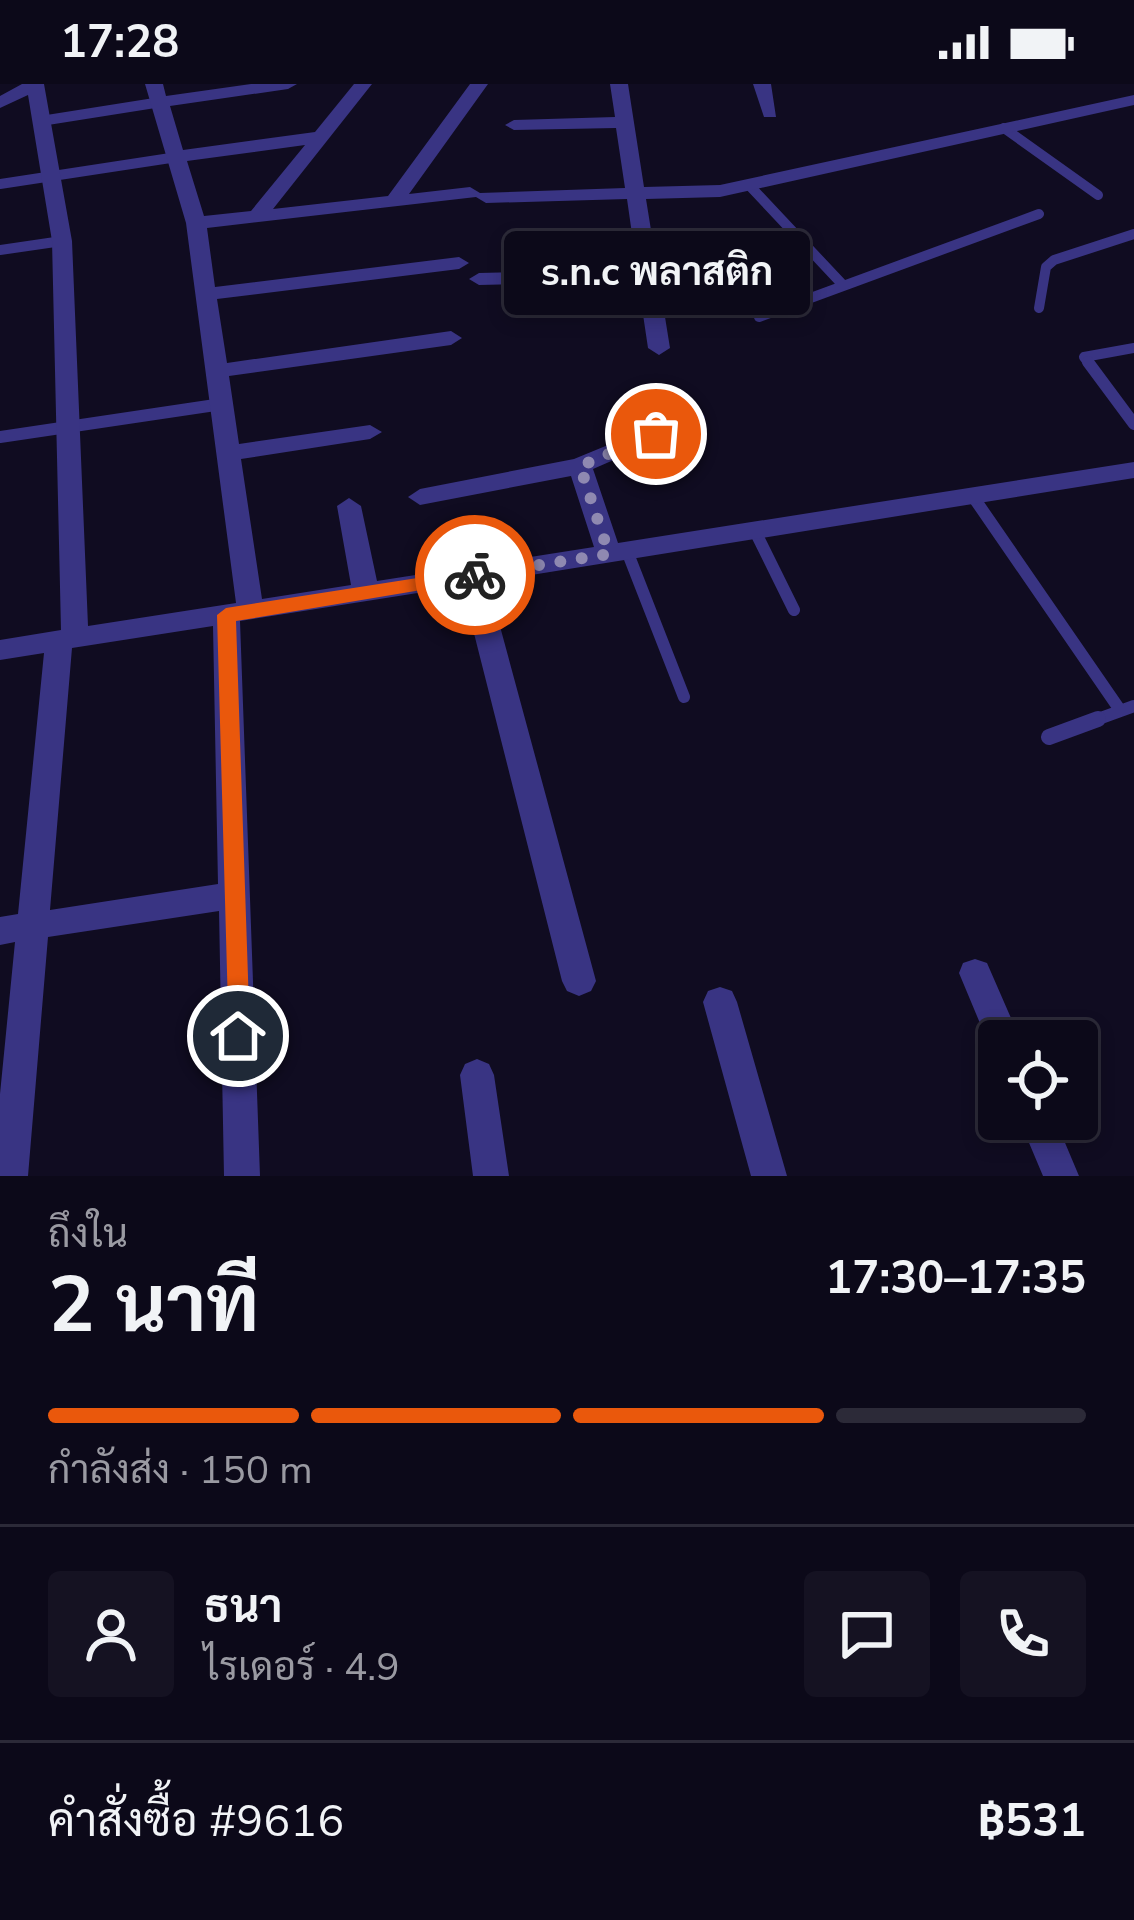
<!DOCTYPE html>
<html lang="th">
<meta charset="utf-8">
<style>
body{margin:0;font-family:"Nunito Sans",Sarabun,sans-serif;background:#151222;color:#f1f3f6;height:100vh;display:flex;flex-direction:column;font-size:45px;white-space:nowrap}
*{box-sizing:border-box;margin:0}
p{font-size:39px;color:#9a9aa2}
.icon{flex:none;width:66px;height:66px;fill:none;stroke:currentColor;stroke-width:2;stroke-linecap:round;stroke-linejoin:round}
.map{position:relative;height:1092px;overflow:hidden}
.drawer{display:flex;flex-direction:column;background:#0c0919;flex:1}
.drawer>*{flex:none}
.tools{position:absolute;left:978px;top:936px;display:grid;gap:24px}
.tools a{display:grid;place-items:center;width:120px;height:120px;border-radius:12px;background:#0c0919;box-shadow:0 6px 18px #0003,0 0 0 3px #2c2a38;font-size:60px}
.pin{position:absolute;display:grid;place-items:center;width:102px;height:102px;color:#fff;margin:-51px;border:6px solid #fff;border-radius:50%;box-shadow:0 3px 12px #0007}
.courier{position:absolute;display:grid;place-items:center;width:120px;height:120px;margin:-60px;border:9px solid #ea580c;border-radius:50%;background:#fff;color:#222;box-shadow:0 3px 15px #0007}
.bubble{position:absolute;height:84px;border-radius:12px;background:#0c0919;box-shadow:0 6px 18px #0003,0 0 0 3px #2c2a38;font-size:39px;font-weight:700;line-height:84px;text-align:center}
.overview em{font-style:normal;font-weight:700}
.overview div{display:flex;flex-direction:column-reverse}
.overview{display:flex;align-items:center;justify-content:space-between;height:204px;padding:0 48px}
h1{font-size:78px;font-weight:700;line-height:90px}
.bar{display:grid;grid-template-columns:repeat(4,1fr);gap:18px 12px;align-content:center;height:144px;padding:0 48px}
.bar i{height:15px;border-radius:9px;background:#2c2a38}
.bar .current{background:#ea580c}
.bar p{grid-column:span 4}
.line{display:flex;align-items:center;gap:30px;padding:0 48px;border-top:3px solid #2c2a38}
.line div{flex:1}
.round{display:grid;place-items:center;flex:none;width:126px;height:126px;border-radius:12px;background:#151222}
.status{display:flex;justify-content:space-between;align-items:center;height:84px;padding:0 60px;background:#0c0919;direction:ltr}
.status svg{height:33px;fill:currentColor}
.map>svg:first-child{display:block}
</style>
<div class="status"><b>17:28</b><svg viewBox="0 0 49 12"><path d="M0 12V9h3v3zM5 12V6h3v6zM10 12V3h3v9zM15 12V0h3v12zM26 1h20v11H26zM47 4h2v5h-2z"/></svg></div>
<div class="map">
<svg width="1134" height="1092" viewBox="0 0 1134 1092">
<rect width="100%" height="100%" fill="#100c21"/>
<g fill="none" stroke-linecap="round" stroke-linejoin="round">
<!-- lane-far2 -->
<path stroke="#393483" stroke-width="10" d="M41 37 161 18
M1004 44 1098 111
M0 100 177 73
M749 101 842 200
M0 166 62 157
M1039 224 1046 183 1054 176 1134 150
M759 233 1039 130
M1090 281 1084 273 1134 264"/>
<!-- lane-far1 -->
<path stroke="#393483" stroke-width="12" d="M1088 278 1134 340
M0 353 222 320
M974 414 1120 626
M755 447 794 526
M627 467 684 613
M1090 638 1134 622"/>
<!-- lane -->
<path stroke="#393483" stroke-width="16" d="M1049 653 1098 635"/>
<!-- street -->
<path fill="#393483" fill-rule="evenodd" d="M22 0H44L72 157 88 542 236 519 186 139 145 0H163L166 12 251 0H297L288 5 170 22 183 66 315 48 354 0H372L273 125 388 112 470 0H488L409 110 470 103 480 109 625 104 616 44 514 46 505 41 514 36 615 33 610 0H628L644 103 720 101 1134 11V21L720 113 646 115 670 264 659 271 648 264 638 197 479 201 469 195 479 189 637 185 627 115 486 119 476 113 207 144 215 203 459 173 469 179 459 185 217 215 227 279 451 247 462 254 451 261 229 292 239 360 370 341 382 348 370 355 241 375 262 515 351 501 337 422 349 414 361 422 377 497 594 463 571 392 420 421 408 413 420 405 574 375 693 326 701 328 705 333 701 338 593 385 618 459 1134 378V394L488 498 596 897 591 907 579 912 567 907 562 897 462 502 240 537 260 1092H224L219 827 48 853 28 1092H0V1010L15 858 0 861V833L18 830 44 569 0 576V556L61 546 52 157 28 11 0 24V12ZM305 61 251 127 204 132 187 77ZM213 542 218 800 50 826 72 564Z
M753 0H771L776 33H764Z
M975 875 987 879 1021 957H999V971L992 968 959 889 963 879Z
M720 903 732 907 737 918 787 1092H751L703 918 708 907Z
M477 975 489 980 494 991 509 1092H473L460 991 465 980Z
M1019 1035H1055L1079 1092H1043Z"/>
</g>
<!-- route -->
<path fill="#ea580c" d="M475 485 481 487V496L236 537 250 952 238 963 229 959 217 531 226 524Z"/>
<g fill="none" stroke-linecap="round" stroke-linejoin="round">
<!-- done -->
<path stroke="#8f89b1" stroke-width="12" stroke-dasharray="0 21.6" d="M475 491 609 470 580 382 656 350"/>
</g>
</svg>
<div class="tools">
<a><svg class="icon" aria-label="locate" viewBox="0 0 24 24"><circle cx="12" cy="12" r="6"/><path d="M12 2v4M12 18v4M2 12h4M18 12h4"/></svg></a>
</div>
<div class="pin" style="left:656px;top:350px;background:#ea580c"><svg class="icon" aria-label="bag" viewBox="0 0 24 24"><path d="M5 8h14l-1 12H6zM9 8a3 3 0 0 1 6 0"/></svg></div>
<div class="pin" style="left:238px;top:952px;background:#1f2937"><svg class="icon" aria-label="home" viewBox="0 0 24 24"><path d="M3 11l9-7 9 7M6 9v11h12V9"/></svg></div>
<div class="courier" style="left:475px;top:491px"><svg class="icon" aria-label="bike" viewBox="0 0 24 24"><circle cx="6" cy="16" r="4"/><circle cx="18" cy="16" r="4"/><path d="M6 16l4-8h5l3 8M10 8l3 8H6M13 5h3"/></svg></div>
<div class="bubble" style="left:504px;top:147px;width:306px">s.n.c พลาสติก</div>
</div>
<section class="drawer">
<div class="overview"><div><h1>2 นาที</h1><p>ถึงใน</p></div><em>17:30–17:35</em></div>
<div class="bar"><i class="current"></i><i class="current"></i><i class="current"></i><i></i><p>กำลังส่ง · 150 m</p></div>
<div class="line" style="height:216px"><a class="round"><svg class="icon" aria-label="person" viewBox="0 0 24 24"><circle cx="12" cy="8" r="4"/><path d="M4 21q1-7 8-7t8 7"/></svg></a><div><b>ธนา</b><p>ไรเดอร์ · 4.9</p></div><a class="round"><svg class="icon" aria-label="chat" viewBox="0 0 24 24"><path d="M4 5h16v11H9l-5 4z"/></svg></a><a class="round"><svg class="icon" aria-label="phone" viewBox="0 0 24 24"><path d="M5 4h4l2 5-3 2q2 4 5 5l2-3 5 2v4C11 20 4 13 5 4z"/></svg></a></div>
<div class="line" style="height:156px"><div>คำสั่งซื้อ #9616</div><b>฿531</b></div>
</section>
